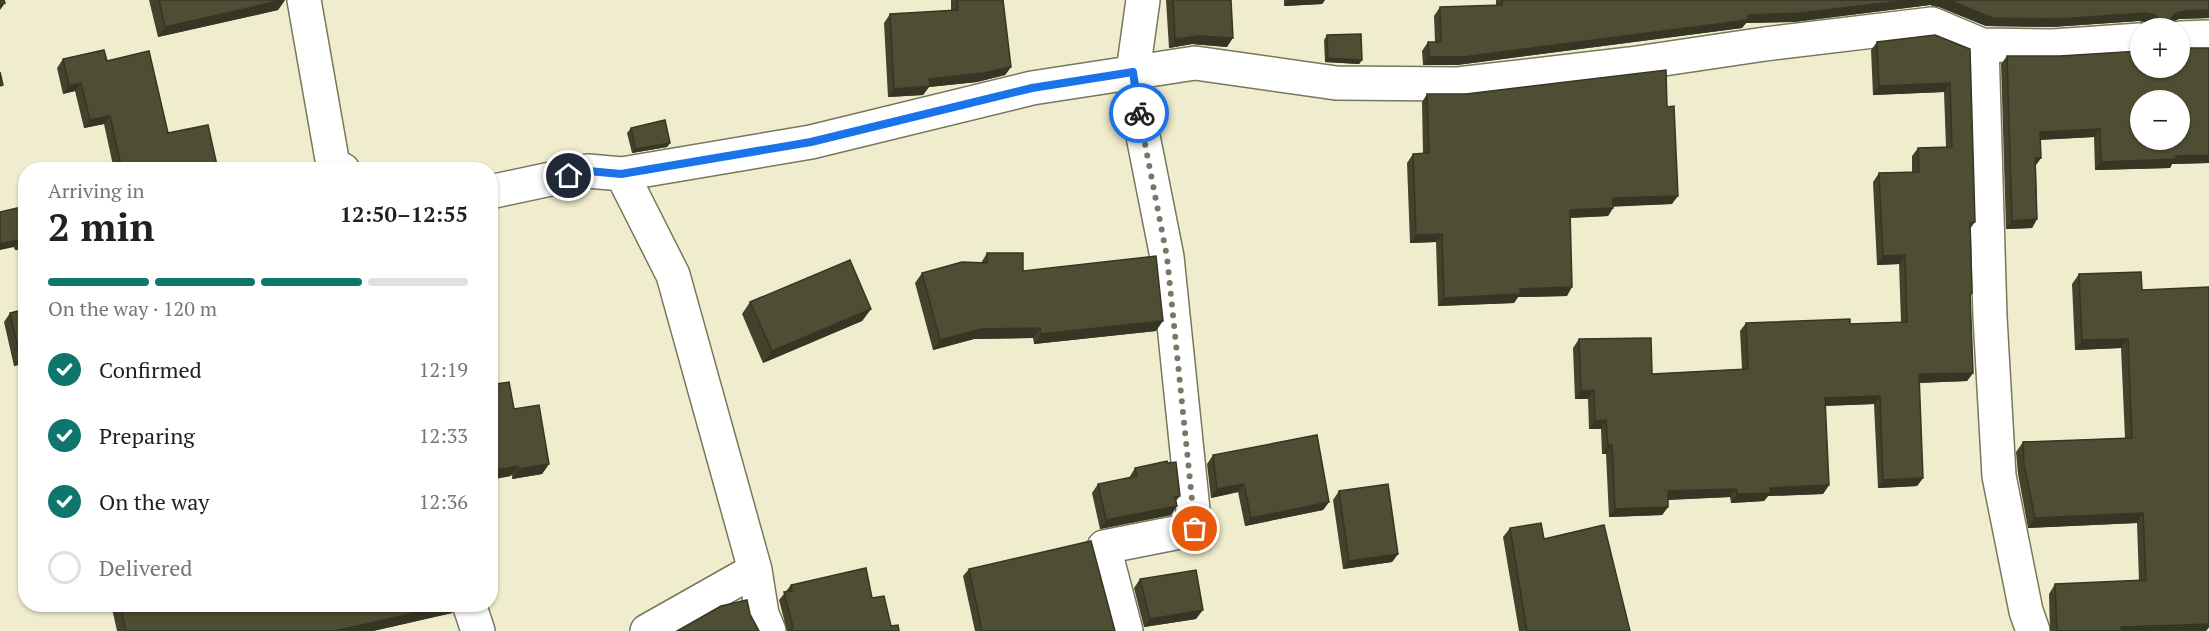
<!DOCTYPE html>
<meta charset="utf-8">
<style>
body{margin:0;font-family:"PT Serif",serif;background:#f2f2f2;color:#202124;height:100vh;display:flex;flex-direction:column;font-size:22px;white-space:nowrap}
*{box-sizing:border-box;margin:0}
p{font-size:20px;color:#757577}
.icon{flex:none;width:33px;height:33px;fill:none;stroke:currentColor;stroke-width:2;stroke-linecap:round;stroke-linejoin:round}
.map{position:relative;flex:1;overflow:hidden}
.sheet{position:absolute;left:18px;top:162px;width:480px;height:450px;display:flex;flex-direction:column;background:#fff;border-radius:24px;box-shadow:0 2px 4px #0004}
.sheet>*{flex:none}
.buttons{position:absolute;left:2130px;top:18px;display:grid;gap:12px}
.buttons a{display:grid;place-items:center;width:60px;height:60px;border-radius:50%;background:#fff;box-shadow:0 2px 4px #0004;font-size:30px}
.pin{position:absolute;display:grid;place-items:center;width:51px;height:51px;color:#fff;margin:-26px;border:3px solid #fff;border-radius:50%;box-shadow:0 2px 6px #0007}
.courier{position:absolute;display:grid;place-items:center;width:60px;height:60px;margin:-30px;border:4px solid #1a73e8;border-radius:50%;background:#fff;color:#222;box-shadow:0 2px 8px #0007}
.headline em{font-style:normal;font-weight:700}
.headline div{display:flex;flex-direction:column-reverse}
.headline{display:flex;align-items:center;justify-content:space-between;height:102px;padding:0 30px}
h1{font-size:39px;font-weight:700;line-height:45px}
.bar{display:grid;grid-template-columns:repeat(4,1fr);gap:9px 6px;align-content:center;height:72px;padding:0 30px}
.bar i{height:8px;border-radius:4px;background:#e0e0e0}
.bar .on{background:#0f766e}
.bar p{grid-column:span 4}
ol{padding:0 30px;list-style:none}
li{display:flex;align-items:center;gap:18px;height:66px}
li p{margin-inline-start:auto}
li .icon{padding:6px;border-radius:50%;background:#0f766e;color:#fff;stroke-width:4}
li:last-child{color:#757577}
li i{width:33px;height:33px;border:3px solid #e0e0e0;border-radius:50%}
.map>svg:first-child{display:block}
</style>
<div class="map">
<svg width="2209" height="631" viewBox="0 0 2209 631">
<rect width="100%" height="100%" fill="#f0edcf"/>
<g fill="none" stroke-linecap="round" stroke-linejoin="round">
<defs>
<path id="minor" d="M304 0 333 165 343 170
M2180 38 2209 37
M1982 45 1990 317 1999 476 2026 611 2033 631
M622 174 811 142 1032 88 1195 63 1336 83 1458 84 1630 64 1765 44 1932 24 1982 45 2053 46 2140 40
M490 192 588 171 622 174 673 275 755 570 762 614 769 631
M469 604 478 631
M647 631 755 570
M1126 631 1104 547 1195 529 1167 257 1141 126 1133 72 1143 0"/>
</defs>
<!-- minor casing -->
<use href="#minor" stroke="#78765b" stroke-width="36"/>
<!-- minor -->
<use href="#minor" stroke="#fff" stroke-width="33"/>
</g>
<!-- wall -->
<path fill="#44422c" d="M149 0H285L278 10 158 37Z
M951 0H1003L1011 67 1005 75 977 82 929 87 923 95 888 97 884 23 890 14 951 11Z
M1166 0H1231L1227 47 1192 44 1169 48Z
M1284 0H1325L1322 4 1284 6Z
M1496 0H2209V18L2179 19 2171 22 2169 24 2168 28H2154L2149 23 2139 21 2052 27 1986 26 1939 7 1930 5 1794 22 1746 23 1742 28 1457 65H1423L1422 51 1428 42H1435L1434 16 1440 7 1496 6Z
M1327 35 1362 60 1359 64 1325 62 1324 40Z
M1877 42 1970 49 1975 222 1970 229 1972 293 1970 297 1973 373 1967 381 1919 383 1923 478 1917 486 1878 488 1874 404 1825 406 1829 485 1823 494 1768 496 1764 501 1731 503 1730 497 1668 500V507L1662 515 1609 517 1606 454H1602L1601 429H1589L1588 399H1575L1573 348 1579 339 1652 374 1742 369 1740 331 1746 323 1850 324 1901 322 1899 264 1877 265 1873 182 1879 173 1912 172V156L1918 148 1946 147 1944 92 1873 95 1871 50Z
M2187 48H2209V163L2172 164 2170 168 2095 170 2094 137 2040 140 2041 158 2036 165 2037 219 2032 228 2006 229 2001 64 2007 56H2060Z
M63 59 107 61 168 133 218 170H114L104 124 84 128 75 91 63 94 57 68Z
M1427 94 1667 107 1672 204 1613 206V208L1608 216 1570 218 1567 296 1518 297 1514 303 1438 306 1436 242 1410 243 1407 163 1413 154H1423L1422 102Z
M631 128 670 143 667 147 632 153 627 133Z
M0 212 26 248 15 250Z
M987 253 1023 271 1156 331 1034 344 1033 338 974 339 933 350 915 283 922 273 981 263Z
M2079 274 2142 290 2209 287V627L2206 631H2050L2049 594 2055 584 2139 581 2137 523 2028 528 2018 474 2016 452 2023 442 2125 438 2121 348 2075 350 2072 284Z
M750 302 871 309 862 321 763 363 742 314Z
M10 313 26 363 14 366 4 322Z
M514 409 549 464 542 474 512 479Z
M1213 455 1329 502 1323 510 1245 526 1238 492 1211 498 1207 464Z
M1135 468 1180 496 1176 501 1177 506 1171 515 1100 529 1092 493 1098 484 1129 478Z
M1339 491 1398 554 1392 562 1343 569 1333 500Z
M1510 528 1544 539 1630 631H1519L1503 537Z
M969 569 1115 631H975L963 576Z
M1140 579 1196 619 1144 627 1134 588Z
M791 585 872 598 891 626 899 631H787L779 600Z
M111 604H459L452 613 373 631H117Z"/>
<!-- shaded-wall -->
<path fill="#373624" d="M285 0 278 10 158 37 165 27Z
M1288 0H1325L1322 4 1284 6Z
M1910 0H1949L2145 13 2155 15 2149 23 2139 21 2052 27 1986 26 1939 7 1930 5 1794 22 1746 23 1742 28 1457 65H1423L1429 57 1748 15Z
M5 3 0 10V5Z
M2209 10V18L2179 19 2171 22 2164 28 2170 20 2176 13 2185 11Z
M1199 36 1233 38 1227 47 1192 44 1169 48 1175 39Z
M1328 58 1362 60 1359 64 1325 62Z
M1011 67 1005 75 977 82 929 87 923 95 888 97 894 89 929 79Z
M81 83 75 91 63 94 69 86Z
M1950 83 1944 92 1873 95 1879 86Z
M110 116 104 124 84 128 90 120Z
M2100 129 2094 137 2034 140 2040 132Z
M670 143 667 147 632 153 635 149Z
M2209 155V163L2172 164 2170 168 2095 170 2101 162 2176 156Z
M2035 158H2041L2035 166Z
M1678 196 1672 204 1607 207 1613 198Z
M1613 208 1608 216 1564 218 1570 210Z
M2037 219 2032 228 2006 229 2012 221Z
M1442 234 1436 242 1410 243 1416 235Z
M19 240 14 247 0 250V244Z
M26 242V248L15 250 20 244Z
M1905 255 1899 264 1877 265 1883 256Z
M1572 287 1567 296 1518 297 1514 303 1438 306 1444 298 1520 289Z
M871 309 862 321 763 363 772 351Z
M1163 321 1156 331 1034 344 1041 334Z
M1040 328 1033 338 974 339 933 350 940 340 981 329Z
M2128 339 2121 348 2075 350 2082 340Z
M26 356V363L14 366 20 357Z
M1973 373 1967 381 1913 383 1919 374Z
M1594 390 1588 399H1575L1581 391Z
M1880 396 1874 404 1819 406 1825 398Z
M1606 420 1601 429H1589L1595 421Z
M1608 445H1612L1606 454H1602Z
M549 464 542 474 512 479 519 469Z
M518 466 511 476 490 480V471Z
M1923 478 1917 486 1878 488 1883 480Z
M1244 484 1238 492 1211 498 1217 489Z
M1829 485 1823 494 1768 496 1764 501 1731 503 1737 494 1770 488Z
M1736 489 1730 497 1662 500 1668 491Z
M1329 502 1323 510 1245 526 1251 518Z
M1177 506 1171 515 1100 529 1106 520Z
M1668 507 1662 515 1609 517 1615 509Z
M2143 513 2137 523 2028 528 2035 518Z
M1398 554 1392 562 1343 569 1349 561Z
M454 604H459L452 613 373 631H335Z
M1203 610 1196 619 1144 627 1150 619Z
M2209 624V627L2206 631H2118L2121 627Z"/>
<!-- building -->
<path fill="#4f4d33" stroke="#373624" stroke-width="1.5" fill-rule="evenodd" d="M0 0H4L5 3 0 5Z
M159 0H283L165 27Z
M957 0H1003L1011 67 983 73 929 79 930 86 894 89 890 14 958 10Z
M1173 0H1231L1233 38 1199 36 1175 39Z
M1502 0H1910L1800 13 1748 15V20L1463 57H1429L1428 42H1441L1440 7 1502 5Z
M1949 0H2209V10L2185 11 2176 13 2170 20 2168 28H2164L2161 21 2155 15 2145 13 2058 19 1992 18Z
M1361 34 1362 60 1328 58 1327 35Z
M1935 35 1970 49 1975 222 1970 223 1972 293 1970 294 1973 373 1919 374 1923 478 1883 480 1880 396 1825 398 1829 485 1770 488V493L1737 494 1736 489 1668 491V507L1615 509 1612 445H1608L1606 420 1595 421 1594 390 1581 391 1579 339 1651 338 1652 374 1748 369 1746 323 1850 319V324L1907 322 1905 255 1883 256 1879 173 1919 172 1918 148 1952 147 1950 83 1879 86 1877 42Z
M2180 47 2187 48H2209V155L2176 156V159L2101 162 2100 129 2040 132 2041 158H2035L2037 219 2012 221 2007 56H2060L2140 51V68H2180ZM2140 100H2180V140H2140Z
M104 50 107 61 149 51 168 133 208 125 218 170H122L110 116 90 120 81 83 69 86 63 59Z
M1666 70 1667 107 1674 106 1678 196 1613 198V208L1570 210 1572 287 1520 289V294L1444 298 1442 234 1416 235 1413 154 1429 153 1427 94H1466Z
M0 72 3 85 0 86Z
M665 120 670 143 635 149 631 128Z
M26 206V242L20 244 19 240 0 244V212Z
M987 253H1023V271L1156 256 1163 321 1041 334 1040 328 981 329 940 340 922 273 962 262 987 263Z
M850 260 871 309 772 351 750 302Z
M2141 272 2142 290 2209 287V624L2121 627 2122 631H2057L2055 584 2146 580 2143 513 2035 518 2024 464 2023 442 2132 438 2128 339 2082 340 2079 274Z
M26 309V356L20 357 10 313Z
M509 382 514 409 539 405 549 464 519 469 518 466 490 471V385Z
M1317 435 1329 502 1251 518 1244 484 1217 489 1213 455Z
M1167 461 1168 463 1176 462 1180 496 1175 497 1177 506 1106 520 1098 484 1137 476 1135 468Z
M1388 484 1398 554 1349 561 1339 491Z
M1541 523 1544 539 1604 525 1630 631H1527L1510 528Z
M1091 541 1115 631H982L969 569Z
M866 568 872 598 884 596 891 626 898 625 899 631H791L793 627 784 592 792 591 791 585Z
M1196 570 1203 610 1150 619 1140 579Z
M747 600 750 614 759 631H677L721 606Z
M120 604H454L335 631H126Z"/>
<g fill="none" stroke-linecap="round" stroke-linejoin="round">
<!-- done -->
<path stroke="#797765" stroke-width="6" stroke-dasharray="0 10.8" d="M1139 113 1167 257 1195 529"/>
<!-- route -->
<path stroke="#1a73e8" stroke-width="8" d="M569 176 588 171 621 174 811 142 1032 88 1133 72 1139 113"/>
</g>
</svg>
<div class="buttons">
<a>+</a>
<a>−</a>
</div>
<div class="pin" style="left:1195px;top:529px;background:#ea580c"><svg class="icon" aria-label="bag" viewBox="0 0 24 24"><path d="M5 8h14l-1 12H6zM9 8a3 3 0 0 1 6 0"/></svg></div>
<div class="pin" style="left:569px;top:176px;background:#1f2937"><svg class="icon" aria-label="home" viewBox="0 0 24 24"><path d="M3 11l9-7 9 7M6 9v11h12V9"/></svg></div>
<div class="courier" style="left:1139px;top:113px"><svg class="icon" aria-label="bike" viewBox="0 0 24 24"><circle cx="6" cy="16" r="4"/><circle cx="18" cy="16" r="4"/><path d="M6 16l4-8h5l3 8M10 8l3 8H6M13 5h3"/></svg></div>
<section class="sheet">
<div class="headline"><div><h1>2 min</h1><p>Arriving in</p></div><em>12:50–12:55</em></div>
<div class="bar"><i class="on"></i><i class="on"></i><i class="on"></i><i></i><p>On the way · 120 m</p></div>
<ol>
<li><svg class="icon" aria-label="check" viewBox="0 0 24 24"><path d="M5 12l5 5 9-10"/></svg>Confirmed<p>12:19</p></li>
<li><svg class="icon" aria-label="check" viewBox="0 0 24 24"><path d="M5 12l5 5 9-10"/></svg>Preparing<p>12:33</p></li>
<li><svg class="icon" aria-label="check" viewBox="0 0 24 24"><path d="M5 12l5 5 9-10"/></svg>On the way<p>12:36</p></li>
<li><i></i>Delivered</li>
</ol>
</section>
</div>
